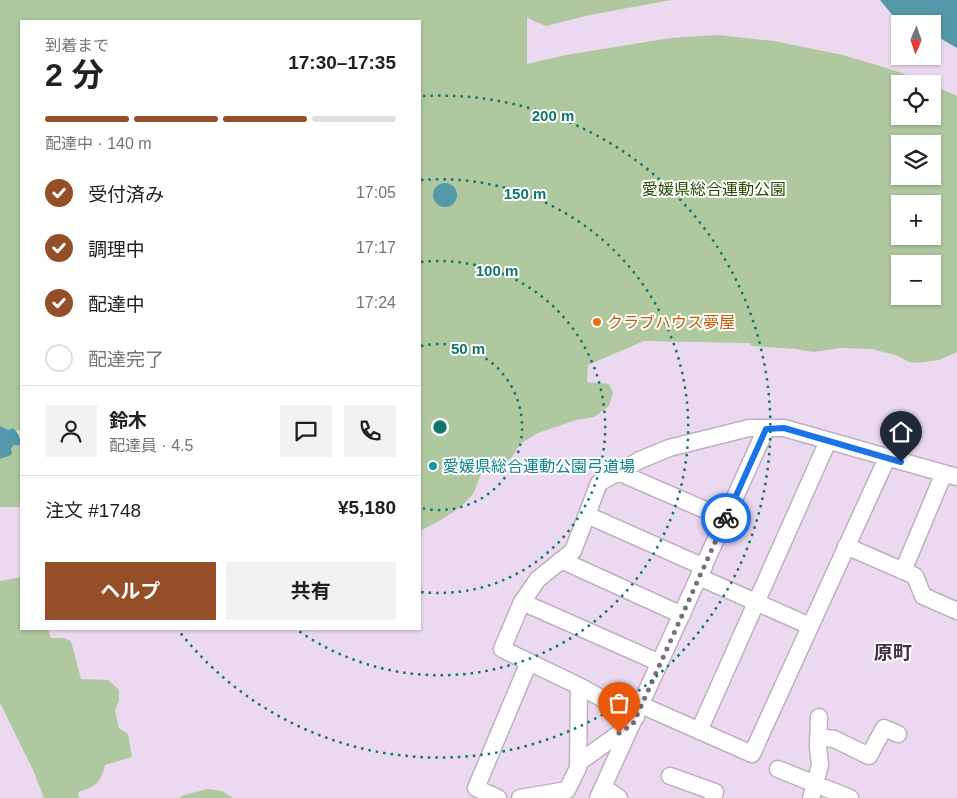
<!DOCTYPE html>
<html lang="ja">
<meta charset="utf-8">
<style>
body{margin:0;font-family:Arial,"Noto Sans JP",sans-serif;background:#f2f2f2;color:#202124;height:100vh;display:flex;flex-direction:column;font-size:19px;white-space:nowrap}
*{box-sizing:border-box;margin:0}
p{font-size:16px;color:#757577}
.icon{flex:none;width:28px;height:28px;fill:none;stroke:currentColor;stroke-width:2;stroke-linecap:round;stroke-linejoin:round}
.map{position:relative;flex:1;overflow:hidden}
.drawer{position:absolute;left:20px;top:20px;width:401px;height:610px;display:flex;flex-direction:column;background:#fff;border-radius:0px;box-shadow:0 1px 4px #0004}
.drawer>*{flex:none}
.needle{width:32px;rotate:182deg}
.controls{position:absolute;left:891px;top:15px;display:grid;gap:10px}
.controls a{display:grid;place-items:center;width:50px;height:50px;border-radius:0px;background:#fff;box-shadow:0 1px 4px #0004;font-size:25px}
.pin{position:absolute;display:grid;place-items:center;width:42px;height:42px;color:#fff;margin:-51px -21px;border-radius:50% 50% 50% 0;rotate:-45deg;box-shadow:0 0 5px #0007}
.pin .icon{rotate:45deg}
.courier{position:absolute;display:grid;place-items:center;width:50px;height:50px;margin:-25px;border:4px solid #1a73e8;border-radius:50%;background:#fff;color:#222;box-shadow:0 1px 6px #0007}
.summary em{font-style:normal;font-weight:700}
.summary div{display:flex;flex-direction:column-reverse}
.summary{display:flex;align-items:center;justify-content:space-between;height:85px;padding:0 25px}
h1{font-size:32px;font-weight:700;line-height:38px}
.bar{display:grid;grid-template-columns:repeat(4,1fr);gap:8px 5px;align-content:center;height:60px;padding:0 25px}
.bar i{height:6px;border-radius:4px;background:#e0e0e0}
.bar .on{background:#944e28}
.bar p{grid-column:span 4}
.line{display:flex;align-items:center;gap:12px;padding:0 25px;border-top:1px solid #e0e0e0}
.line div{flex:1}
.round{display:grid;place-items:center;flex:none;width:52px;height:52px;border-radius:0px;background:#f2f2f2}
ol{padding:0 25px;list-style:none}
li{display:flex;align-items:center;gap:15px;height:55px}
li p{margin-inline-start:auto}
li .icon{padding:5px;border-radius:50%;background:#944e28;color:#fff;stroke-width:4}
li:last-child{color:#757577}
li i{width:28px;height:28px;border:2px solid #e0e0e0;border-radius:50%}
.cta{display:flex;gap:10px;margin-top:auto;padding:10px 25px}
.cta a{flex:1;height:58px;border-radius:0px;background:#944e28;color:#fff;font-size:20px;font-weight:700;line-height:58px;text-align:center}
.cta a+a{background:#f2f2f2;color:#202124}
.map>svg:first-child{display:block}
</style>
<div class="map">
<svg width="957" height="798" viewBox="0 0 957 798">
<rect width="100%" height="100%" fill="#ebdaef"/>
<!-- green -->
<path fill="#afc89f" fill-rule="evenodd" d="M0 0H671L590 15 546 26 534 21 527 17V64L566 55 671 38 718 35 774 41 843 55 896 71 930 84H900V116H932L933 85 957 96V352L939 360 917 363 909 362 896 355 871 349 841 348 813 352 796 349 752 346 749 343 644 341 588 365 587 382 609 384 613 393 609 406 594 417 576 420 538 433 520 444 512 457 503 466 484 468C479 476 478 483 475 490 466 508 437 522 420 531V21H21V430L16 431 13 428 8 430 0 426ZM900 144H932V176H900ZM900 204H932V236H900ZM900 264H932V296H900Z
M14 445 21 446V507H0V459L8 455Z
M21 577V629H48L51 638H64L71 641 81 679 108 680 119 690V700L115 710 119 728 128 734 132 757 105 765C101 783 95 787 78 792L79 798H44L33 770 0 703V581Z
M208 789 222 791 233 798H179L184 795Z"/>
<!-- water -->
<path fill="#5498a9" d="M880 0H957V48L933 34 932 24H919C910 14 906 19 894 17Z
M433 195a12 12 0 1 1 24 0a12 12 0 1 1-24 0Z
M0 426 8 430 13 428C18 432 21 439 21 446L14 445 11 449 12 453 11 455 0 459Z"/>
<g fill="none" stroke-linecap="round" stroke-linejoin="round">
<defs>
<path id="minor" d="M618 472 726 519
M587 515 704 567
M846 546 915 576 923 596 957 611
M561 560 682 615
M903 571 944 473
M699 577 810 626
M522 602 660 663
M641 705 752 754 887 458
M636 717 579 686 502 649 522 602 538 579 573 551 599 483 640 460 669 448 749 428H784L957 477
M699 731 828 441
M818 737 834 739 869 756 884 728 898 734
M578 763 631 725
M778 769 850 798
M670 776 715 792 713 798
M604 788 619 798
M498 798 476 788 529 662
M520 798 567 790 578 768 579 686
M598 798 766 429
M811 798 820 765 818 747 819 717"/>
</defs>
<!-- minor casing -->
<use href="#minor" stroke="#c0afc3" stroke-width="19"/>
<!-- minor -->
<use href="#minor" stroke="#fff" stroke-width="16"/>
</g>
<g fill="none" stroke-linecap="round" stroke-linejoin="round">
<!-- done -->
<path stroke="#796f7c" stroke-width="5" stroke-dasharray="0 9" d="M619 733 633 724 726 518"/>
<!-- route -->
<path stroke="#1a73e8" stroke-width="6" d="M726 518 766 429 784 428 901 462"/>
</g>
<!-- distance rings -->
<g fill="none" stroke="#0f766e" stroke-width="2.5" stroke-dasharray="2.5 5">
<path d="M421 346A83 83 0 1 1 421 508"/>
<path d="M421 262A166 166 0 1 1 421 592"/>
<path d="M421 180A248 248 0 1 1 296 629"/>
<path d="M423 96A331 331 0 1 1 179 631"/>
</g>
<!-- markers -->
<circle fill="#e8710a" stroke="#fff" stroke-width="2" cx="597" cy="322" r="5"/>
<circle fill="#0f9aa8" stroke="#fff" stroke-width="2" cx="433" cy="466" r="5"/>
<g text-anchor="middle" dominant-baseline="central" stroke-width="4" stroke-linejoin="round" paint-order="stroke">
<!-- park labels -->
<g font-size="16" fill="#284a02" stroke="#fff">
<text x="714" y="189">愛媛県総合運動公園</text>
</g>
<!-- food labels -->
<g font-size="16" fill="#c56008" stroke="#fff" text-anchor="start">
<text x="607" y="322">クラブハウス夢屋</text>
</g>
<!-- culture labels -->
<g font-size="16" fill="#0d838f" stroke="#fff" text-anchor="start">
<text x="443" y="466">愛媛県総合運動公園弓道場</text>
</g>
<!-- quarter labels -->
<g font-size="19" font-weight="bold" fill="#3c353e" stroke="#fff">
<text x="893" y="652">原町</text>
</g>
</g>
<circle cx="440" cy="427" r="8" fill="#0f766e" stroke="#fff" stroke-width="2.5"/>
<g font-size="15" text-anchor="middle" font-weight="bold" fill="#0f766e" stroke="#fff" stroke-width="4" stroke-linejoin="round" paint-order="stroke">
<text x="553" y="121">200 m</text>
<text x="525" y="199">150 m</text>
<text x="497" y="276">100 m</text>
<text x="468" y="354">50 m</text>
</g>
</svg>
<div class="controls">
<a><svg class="needle" viewBox="-14 -14 28 28"><path d="M0-13l5 13h-10z" fill="#e53935"/><path d="M0 13l5-13h-10z" fill="#757577"/></svg></a>
<a><svg class="icon" aria-label="locate" viewBox="0 0 24 24"><circle cx="12" cy="12" r="6"/><path d="M12 2v4M12 18v4M2 12h4M18 12h4"/></svg></a>
<a><svg class="icon" aria-label="layers" viewBox="0 0 24 24"><path d="M12 4l9 5-9 5-9-5zM3 14l9 5 9-5"/></svg></a>
<a>+</a>
<a>−</a>
</div>
<div class="pin" style="left:619px;top:733px;background:#ea580c"><svg class="icon" aria-label="bag" viewBox="0 0 24 24"><path d="M5 8h14l-1 12H6zM9 8a3 3 0 0 1 6 0"/></svg></div>
<div class="pin" style="left:901px;top:462px;background:#1f2937"><svg class="icon" aria-label="home" viewBox="0 0 24 24"><path d="M3 11l9-7 9 7M6 9v11h12V9"/></svg></div>
<div class="courier" style="left:726px;top:518px"><svg class="icon" aria-label="bike" viewBox="0 0 24 24"><circle cx="6" cy="16" r="4"/><circle cx="18" cy="16" r="4"/><path d="M6 16l4-8h5l3 8M10 8l3 8H6M13 5h3"/></svg></div>
<section class="drawer">
<div class="summary"><div><h1>2 分</h1><p>到着まで</p></div><em>17:30–17:35</em></div>
<div class="bar"><i class="on"></i><i class="on"></i><i class="on"></i><i></i><p>配達中 · 140 m</p></div>
<ol>
<li><svg class="icon" aria-label="check" viewBox="0 0 24 24"><path d="M5 12l5 5 9-10"/></svg>受付済み<p>17:05</p></li>
<li><svg class="icon" aria-label="check" viewBox="0 0 24 24"><path d="M5 12l5 5 9-10"/></svg>調理中<p>17:17</p></li>
<li><svg class="icon" aria-label="check" viewBox="0 0 24 24"><path d="M5 12l5 5 9-10"/></svg>配達中<p>17:24</p></li>
<li><i></i>配達完了</li>
</ol>
<div class="line" style="height:90px"><a class="round"><svg class="icon" aria-label="person" viewBox="0 0 24 24"><circle cx="12" cy="8" r="4"/><path d="M4 21q1-7 8-7t8 7"/></svg></a><div><b>鈴木</b><p>配達員 · 4.5</p></div><a class="round"><svg class="icon" aria-label="chat" viewBox="0 0 24 24"><path d="M4 5h16v11H9l-5 4z"/></svg></a><a class="round"><svg class="icon" aria-label="phone" viewBox="0 0 24 24"><path d="M5 4h4l2 5-3 2q2 4 5 5l2-3 5 2v4C11 20 4 13 5 4z"/></svg></a></div>
<div class="line" style="height:65px"><div>注文 #1748</div><b>¥5,180</b></div>
<div class="cta"><a>ヘルプ</a><a>共有</a></div>
</section>
</div>
